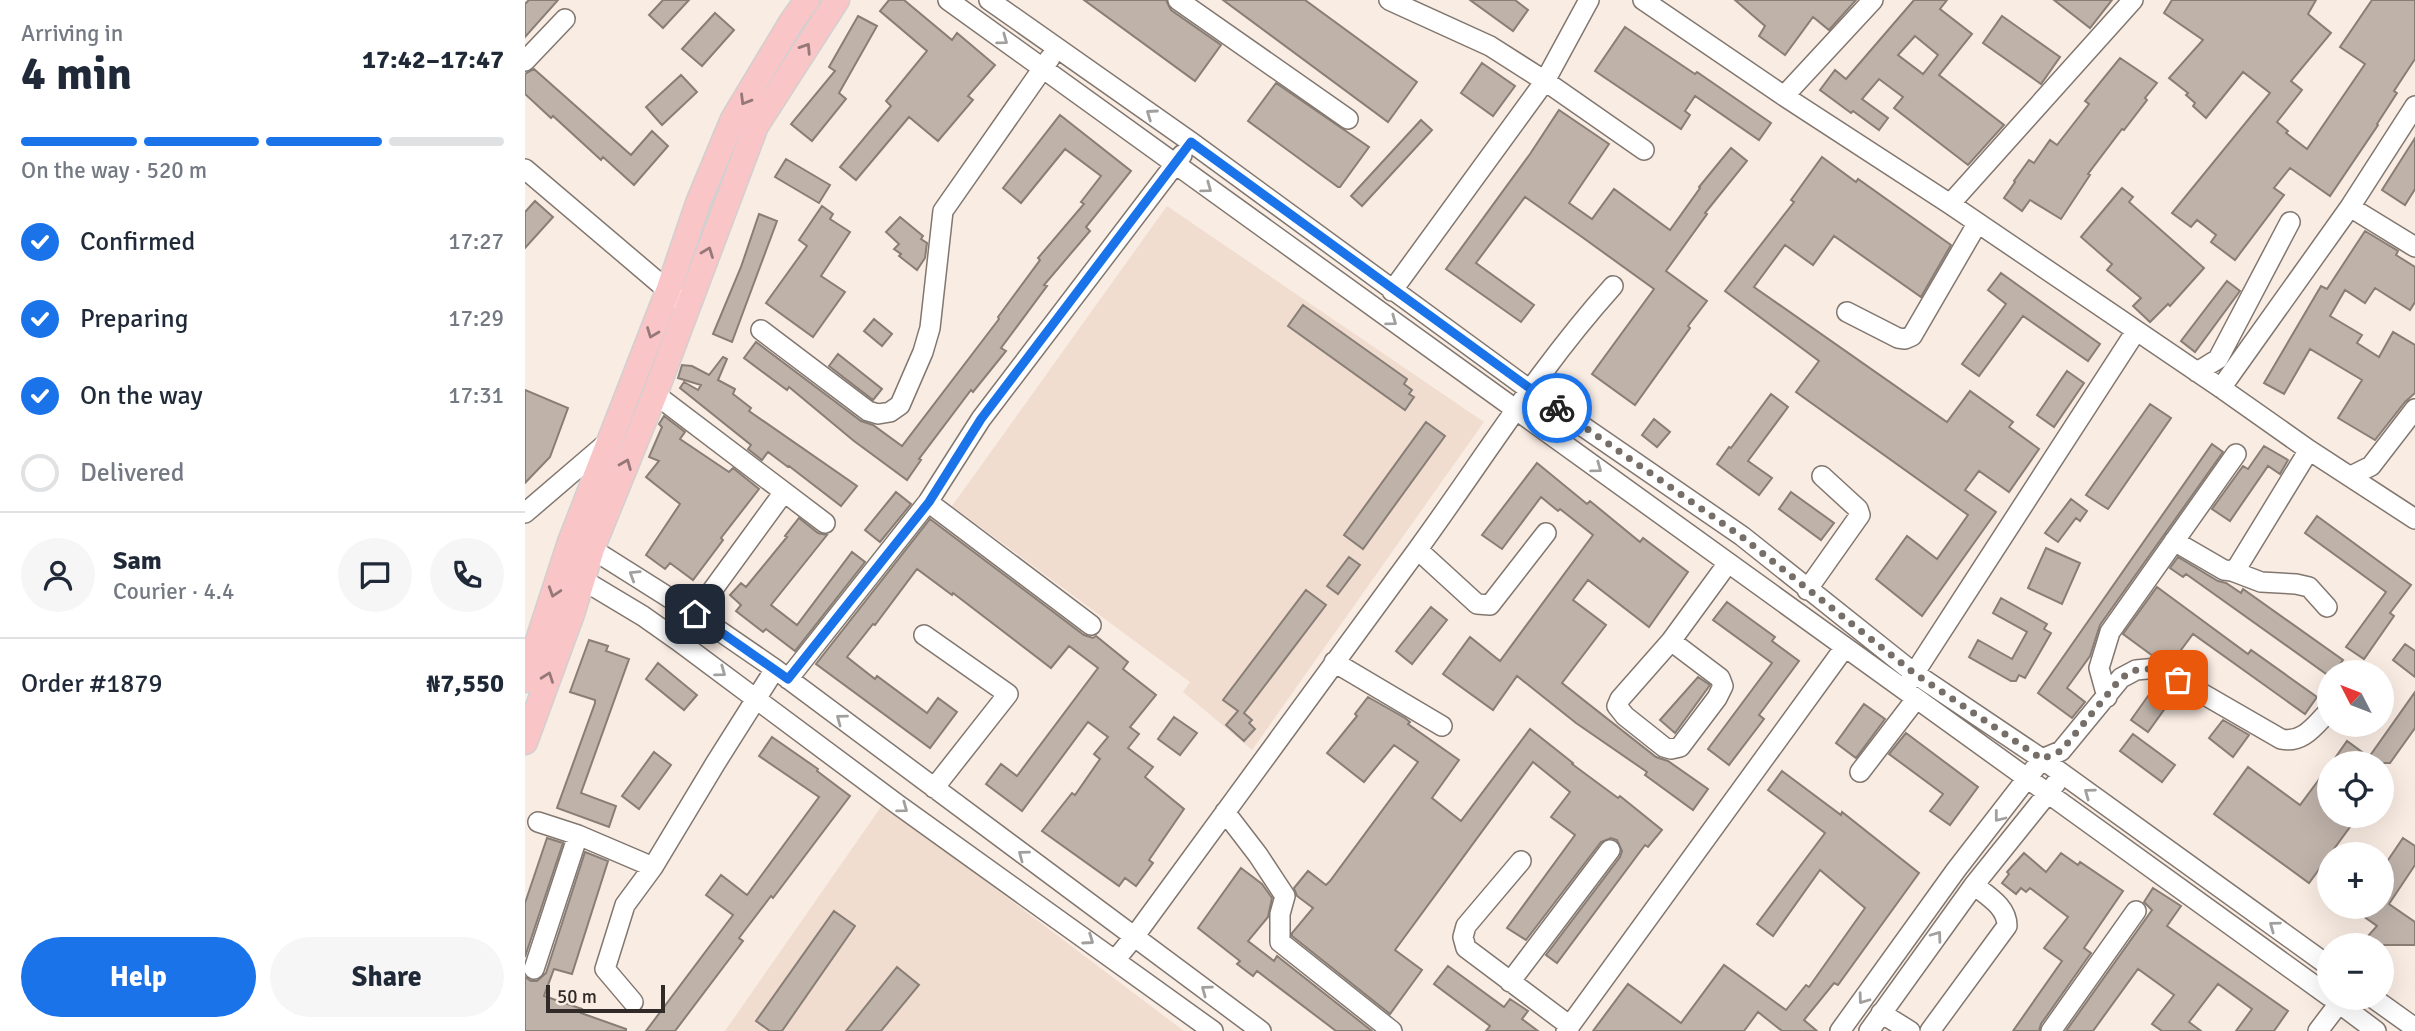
<!DOCTYPE html>
<meta charset="utf-8">
<style>
body{margin:0;font-family:Signika,sans-serif;background:#f6f6f7;color:#1f2937;height:100vh;display:flex;flex-direction:column;font-size:26px;white-space:nowrap}
*{box-sizing:border-box;margin:0}
p{font-size:23px;color:#747a83}
.icon{flex:none;width:38px;height:38px;fill:none;stroke:currentColor;stroke-width:2;stroke-linecap:round;stroke-linejoin:round}
.map{position:relative;flex:1;overflow:hidden}
.details{display:flex;flex-direction:column;background:#fff;width:525px}
.details>*{flex:none}
.needle{width:46px;rotate:312deg}
.controls{position:absolute;left:1792px;top:660px;display:grid;gap:14px}
.controls a{display:grid;place-items:center;width:77px;height:77px;border-radius:50%;background:#fff;box-shadow:0 7px 28px #0002;font-size:35px}
.scale{position:absolute;left:21px;bottom:18px;width:119px;box-sizing:border-box;padding-left:7px;border:4px solid #302b28;border-top:0;font-size:19px;line-height:24px;white-space:nowrap;color:#302b28;-webkit-text-stroke:5px #f9ece3;paint-order:stroke}
.pin{position:absolute;display:grid;place-items:center;width:60px;height:60px;color:#fff;margin:-30px;border-radius:14px;box-shadow:0 4px 10px #0006}
.courier{position:absolute;display:grid;place-items:center;width:70px;height:70px;margin:-35px;border:5px solid #1a73e8;border-radius:50%;background:#fff;color:#222;box-shadow:0 2px 9px #0007}
.summary em{font-style:normal;font-weight:700}
.summary div{display:flex;flex-direction:column-reverse}
.summary{display:flex;align-items:center;justify-content:space-between;height:119px;padding:0 21px}
h1{font-size:46px;font-weight:700;line-height:52px}
.bar{display:grid;grid-template-columns:repeat(4,1fr);gap:10px 7px;align-content:center;height:84px;padding:0 21px}
.bar i{height:9px;border-radius:5px;background:#e0e1e3}
.bar .active{background:#1a73e8}
.bar p{grid-column:span 4}
.line{display:flex;align-items:center;gap:18px;padding:0 21px;border-top:2px solid #e0e1e3}
.line div{flex:1}
.round{display:grid;place-items:center;flex:none;width:74px;height:74px;border-radius:37px;background:#f6f6f7}
ol{padding:0 21px;list-style:none}
li{display:flex;align-items:center;gap:21px;height:77px}
li p{margin-inline-start:auto}
li .icon{padding:7px;border-radius:50%;background:#1a73e8;color:#fff;stroke-width:4}
li:last-child{color:#747a83}
li i{width:38px;height:38px;border:4px solid #e0e1e3;border-radius:50%}
.cta{display:flex;gap:14px;margin-top:auto;padding:14px 21px}
.cta a{flex:1;height:80px;border-radius:42px;background:#1a73e8;color:#fff;font-size:28px;font-weight:700;line-height:80px;text-align:center}
.cta a+a{background:#f6f6f7;color:#1f2937}
main{display:flex;flex:1;min-height:0}
.map>svg:first-child{display:block}
</style>
<main>
<section class="details">
<div class="summary"><div><h1>4 min</h1><p>Arriving in</p></div><em>17:42–17:47</em></div>
<div class="bar"><i class="active"></i><i class="active"></i><i class="active"></i><i></i><p>On the way · 520 m</p></div>
<ol>
<li><svg class="icon" aria-label="check" viewBox="0 0 24 24"><path d="M5 12l5 5 9-10"/></svg>Confirmed<p>17:27</p></li>
<li><svg class="icon" aria-label="check" viewBox="0 0 24 24"><path d="M5 12l5 5 9-10"/></svg>Preparing<p>17:29</p></li>
<li><svg class="icon" aria-label="check" viewBox="0 0 24 24"><path d="M5 12l5 5 9-10"/></svg>On the way<p>17:31</p></li>
<li><i></i>Delivered</li>
</ol>
<div class="line" style="height:126px"><a class="round"><svg class="icon" aria-label="person" viewBox="0 0 24 24"><circle cx="12" cy="8" r="4"/><path d="M4 21q1-7 8-7t8 7"/></svg></a><div><b>Sam</b><p>Courier · 4.4</p></div><a class="round"><svg class="icon" aria-label="chat" viewBox="0 0 24 24"><path d="M4 5h16v11H9l-5 4z"/></svg></a><a class="round"><svg class="icon" aria-label="phone" viewBox="0 0 24 24"><path d="M5 4h4l2 5-3 2q2 4 5 5l2-3 5 2v4C11 20 4 13 5 4z"/></svg></a></div>
<div class="line" style="height:91px"><div>Order #1879</div><b>₦7,550</b></div>
<div class="cta"><a>Help</a><a>Share</a></div>
</section>
<div class="map">
<svg width="1890" height="1031" viewBox="0 0 1890 1031">
<rect width="100%" height="100%" fill="#f9ece3"/>
<!-- built -->
<path fill="#f0ddd0" d="M642 206 959 422 727 750 658 692 665 682 427 506Z
M358 804 659 1031H200Z"/>
<!-- building -->
<path fill="#beb2a9" stroke="#897e76" stroke-width="2" fill-rule="evenodd" d="M4 0H33L0 37V4Z
M138 0H164L138 28 124 15Z
M364 0H379L427 40 432 33 470 65 443 96 448 100 413 141 384 117 331 180 315 167 366 106 361 101 402 51 355 11Z
M559 0H641L646 10 696 45 670 81Z
M698 0H780L892 82 863 122Z
M945 0H990L1003 10 988 31Z
M1210 0H1331L1304 30 1288 17 1260 55 1234 36 1240 26Z
M1389 0H1422L1415 9 1447 34 1414 75 1479 125 1443 165 1369 108 1378 97 1354 79 1337 99 1363 118 1354 130 1328 111 1326 113 1295 90 1310 70 1321 79ZM1390 36 1413 55 1398 74 1373 55Z
M1529 0H1587L1565 28Z
M1647 0H1791L1783 14 1806 33 1766 81 1777 90 1752 122 1763 131 1761 133 1782 149 1840 64 1815 47 1847 0H1890V59L1869 91 1872 93 1852 124 1853 125 1805 196 1765 168 1749 188 1759 195 1710 260 1686 242 1691 235 1672 220 1666 227 1647 213 1745 93 1718 72 1681 118 1668 106 1670 103 1661 95 1663 93 1644 78 1678 40 1639 13Z
M190 13 209 30 177 66 157 49Z
M333 16 352 26 314 93 321 99 287 141 266 124 310 71 304 67Z
M1477 16 1535 57 1516 84 1458 43Z
M1100 27 1170 74 1172 72 1246 123 1234 140 1170 96 1160 111 1165 115 1156 129 1070 71Z
M1595 58 1632 83 1620 98 1622 100 1599 130 1597 129 1563 174 1565 175 1536 219 1505 200 1497 211 1479 198 1490 182 1489 181 1504 160 1509 163 1525 140 1532 145 1564 104 1560 101Z
M957 63 990 86 968 116 936 93Z
M9 69 106 155 127 131 143 146 109 185 78 157 76 160 28 116 26 118 0 94V74Z
M156 75 172 92 137 125 121 107Z
M751 83 844 147 815 187H813L723 121Z
M1034 110 1084 144 1044 203 1067 219 1089 189 1145 230 1175 188 1174 187 1206 148 1222 161 1180 213 1182 214 1141 271 1182 301 1163 326 1165 328 1110 405 1067 374 1129 289 1057 237 1000 197 951 263 1009 305 996 322 921 269 1005 154Z
M535 115 606 171 561 227 565 231 519 285 522 286 476 348 481 351 448 392 446 390 394 459 396 460 382 480 329 441 264 387 262 390 219 358 231 342 336 421 348 425 377 446 474 319 473 317 515 260 513 258 559 204 556 202 576 176 540 149 496 203 478 188Z
M896 120 907 130 837 206 826 196Z
M1890 138V189L1880 205 1857 190Z
M1297 157 1331 182 1333 179 1426 245 1396 297 1309 236 1288 265 1260 245 1229 287 1422 422 1445 391 1488 422 1484 427 1514 449 1484 492 1454 471 1440 490 1471 512 1397 616 1351 579 1382 536 1412 559 1443 515 1271 392 1294 361 1200 291 1269 202 1266 200Z
M261 159 305 185 294 203 250 177Z
M1597 188 1608 197 1604 202 1679 268 1645 306 1643 304 1625 322 1608 306 1616 298 1582 270 1587 264 1556 237Z
M10 201 28 217 0 248V212Z
M297 206 308 214 305 219 325 232 296 276 320 292 288 337 241 303 282 246 274 240Z
M234 214 252 221 207 342 188 334 216 267Z
M375 217 398 236 396 239 402 243 400 258 392 270 374 256 376 254 369 249 374 244 361 232Z
M1840 231 1873 251 1871 255 1890 267V302L1885 310 1850 288 1840 303 1820 290 1805 316 1837 335 1832 343 1854 357 1868 332 1890 345V393L1880 402 1850 440 1813 418 1837 380 1785 349 1759 394 1739 383 1796 286 1802 289Z
M1476 273 1575 344 1563 361 1498 316 1454 376 1437 364 1481 304 1463 290Z
M1702 281 1715 291 1670 352 1656 341Z
M778 305 882 379 879 384 887 390 884 394 889 397 880 410 763 326Z
M349 319 367 334 357 346 339 331Z
M313 354 357 389 348 400 304 366Z
M198 357 202 359 193 380 210 389 208 394 226 408 224 411 332 486 316 506 264 466 263 467 243 452 237 460 223 449 226 445 155 388 159 382 173 390 176 385 153 378 157 365 167 366 184 375Z
M1542 371 1559 383 1529 427 1512 415Z
M0 390 43 408 25 457 0 483Z
M1246 394 1263 407 1223 461 1247 478 1234 495 1192 464 1204 447 1206 448Z
M1625 404 1646 418 1583 509 1561 495Z
M139 416 160 432 155 439 204 472 208 468 234 489 196 538 198 540 168 580 145 563 140 569 121 555 155 504 121 477 134 461 124 457 137 427 134 424Z
M1129 419 1145 432 1132 447 1117 435Z
M901 422 920 436 838 549 819 535Z
M1687 444 1698 452 1575 625 1565 656 1542 688 1560 702 1547 718 1513 693Z
M1739 446 1763 460 1755 474 1743 466 1705 521 1687 509 1718 466 1723 469Z
M1012 463 1062 504 1065 501 1115 542 1118 538 1163 572 1124 627 1063 580 1048 600 1081 625 1037 683 1131 757 1143 761 1183 789 1168 810 1120 775 1122 772 1051 723 992 676 968 710 918 674 945 637 975 661 1068 535 1035 509 1033 511 1016 497 977 549 957 535Z
M371 492 386 504 355 542 340 530Z
M1266 492 1309 523 1296 540 1254 509Z
M1546 499 1562 511 1555 521 1551 518 1533 542 1520 533Z
M1792 516 1886 585 1865 613 1869 616 1839 659 1821 647 1861 592 1780 533Z
M274 518 293 533 302 535 246 605 272 625 327 552 340 562 270 651 241 629 238 632 211 611 216 605 205 595 216 583 221 587 262 537 260 536Z
M405 519 559 635 568 638 571 636 603 662 598 669 631 695 605 727 614 734 603 748 628 767 620 777 659 809 624 860 628 863 611 886 600 878 594 886 517 831 547 793 550 795 575 759 569 754 583 737 563 722 497 811 461 784 476 764 492 776 573 668 544 646 526 668 428 593 427 595 392 569 350 625 348 624 322 657 350 679 352 676 402 713 413 698 432 712 405 748 291 664Z
M1521 548 1555 563 1537 604 1503 588Z
M824 557 835 565 813 594 802 586Z
M1653 557 1693 581 1701 583 1716 593 1718 589 1818 660 1809 672H1804V676L1661 574 1658 577 1645 568Z
M1632 587 1723 654 1726 650 1792 697 1780 714 1668 634 1647 662 1638 657 1628 656 1598 634Z
M781 590 801 605 719 713 727 720 724 723 730 729 719 741 701 725 713 711 698 700Z
M1476 598 1522 624 1519 629 1526 633 1500 678 1494 675 1491 681H1486L1444 657 1453 640 1487 659 1502 632 1468 613Z
M1202 602 1250 637 1247 641 1274 661 1234 715 1239 719 1204 765 1183 749 1247 663 1188 620Z
M906 607 922 620 887 664 871 651Z
M64 640 83 646 81 651 104 659 56 793 91 806 84 827 32 808 70 703V700L45 692Z
M1880 644 1890 651V677L1868 660Z
M133 663 172 695 159 710 121 679Z
M1173 677 1185 685 1150 733 1135 720Z
M1633 682 1651 693 1623 732 1606 720Z
M1890 692V728L1865 763H1816L1810 758 1822 741 1844 757Z
M843 697 880 718 885 722 883 724 934 760 907 798 936 821 1005 729 1048 763 1047 764 1093 798 1095 796 1137 830 1123 847 1120 845 1032 963 1021 955 1095 857 1097 851 1092 840 1086 838 1076 842 1001 940 982 928 1050 835 1026 817 1045 792 1008 762 870 950 897 970 865 1014 767 936V933L788 908 772 896 769 888 783 871 801 885 805 881 893 762 869 745 839 782 802 753 832 716 830 714Z
M1339 704 1360 719 1331 758 1311 743Z
M649 717 672 733 655 755 633 739Z
M1698 720 1724 735 1708 757 1684 738Z
M1381 733 1453 787 1425 825 1405 811 1418 794 1364 754Z
M1608 734 1650 765 1637 782 1595 751Z
M247 737 293 769 292 771 325 796 248 898 246 896 214 938 218 941 150 1031H121L208 915 181 895 196 875 222 895 294 797 234 756Z
M129 752 146 765 114 809 97 796Z
M1804 766V816H1833L1784 883 1689 814 1723 767 1775 805Z
M1257 771 1316 815 1317 812 1394 873 1313 985 1309 983 1279 1020 1292 1031H1257L1233 1012 1219 1031H1068L1103 984 1156 1023 1199 965 1261 1010 1281 985 1284 987 1340 908 1295 870 1248 936 1232 924 1300 833 1243 790Z
M22 838 38 843 0 957V903Z
M1878 838 1890 846V865L1864 904 1890 922V945H1835L1852 926 1824 906H1857V869Z
M60 852 83 861 47 974 29 969 19 996 57 1009 56 1013 101 1029V1031H0V977L6 981H12L21 973Z
M1499 853 1521 872 1536 853 1553 865 1555 862 1598 891 1559 948 1566 953 1516 1024 1514 1031H1488L1537 961 1519 948 1543 917 1505 888 1501 892 1496 888 1491 894 1477 883 1484 874 1482 872Z
M716 868 737 884 747 898 743 917 723 941 749 961 752 956 847 1031H811L732 971 728 976 712 964 715 961 673 928Z
M1628 888 1656 906 1642 926 1763 1011 1749 1031H1711L1727 1009 1693 984 1664 1022 1676 1031H1637L1627 1024 1649 995 1613 969 1568 1031H1541L1627 910 1619 902Z
M309 911 330 926 257 1031H245L231 1021Z
M923 966 979 1007 985 999 1003 1011 997 1019 1013 1031H961L965 1026 909 984Z
M372 967 394 985 356 1031H321Z"/>
<g fill="none" stroke-linecap="round" stroke-linejoin="round">
<defs>
<path id="minor" d="M423 0 1804 996
M464 0 666 142 1005 390 1217 536 1389 673 1517 759 1804 966
M653 0 823 119
M864 0 965 46 1020 81 1119 150
M1118 0 1259 96 1425 204 1696 388 1784 450 1890 519
M0 61 40 19
M1259 96 1348 0
M0 169 153 299
M1425 204 1608 0
M1825 207 1890 247
M867 291 1020 81 1064 0
M1322 312 1373 338 1380 339 1387 336 1452 224
M236 330 343 411 353 414 365 412 375 405 398 352 405 328 418 211 525 58
M1672 372 1693 359 1765 222
M1696 388 1825 207 1890 106
M130 394 300 523
M1826 476 1846 466 1890 409
M403 502 566 625
M0 513 84 441
M1649 541 1699 570 1707 571 1713 566 1784 450
M67 549 170 614 250 669 736 1031
M893 550 952 604 965 605 1021 533
M1707 571 1736 582 1771 584 1784 587 1802 607
M58 580 118 616 152 640 372 804 688 1031
M1282 590 1335 515 1333 509 1297 476
M170 614 259 492
M399 635 483 694 409 788
M1146 641 1195 678 1198 686 1192 698 1155 747 1146 749 1139 747 1100 716 1092 706 1095 699Z
M1146 641 1203 563
M809 662 917 726
M263 679 403 502 456 419 657 155
M1383 683 1611 331
M1582 697 1574 668 1585 632 1711 454
M1335 772 1391 699
M700 812 733 855 760 896 755 914V942L867 1031
M13 822 53 835 128 867
M996 861 941 926 938 937 941 948 1045 1026
M591 959 609 937C703 807 799 679 893 549 957 461 1015 367 1088 286
M9 969 53 835
M985 982 1085 850
M1807 998 1851 1031
M1848 998 1890 1028
M108 1002 80 969 100 905 128 867 190 764 250 669
M1356 1013 1385 1031
M1041 1031 1320 647
M1315 1031 1431 870 1517 759 1536 751 1596 678 1611 670 1633 668 1756 739C1778 744 1790 725 1804 711
M1344 1031 1449 885 1531 783
M1405 1031 1482 926C1482 907 1464 897 1449 885
M1526 1031 1611 911
M1793 1031 1818 998"/>
<path id="major" d="M0 680 45 542 143 291 173 203 208 119 267 21 282 0
M0 742 47 614 67 549 130 394 231 126 312 0"/>
</defs>
<!-- minor casing -->
<use href="#minor" stroke="#82776f" stroke-width="22"/>
<!-- major casing -->
<use href="#major" stroke="#d1d0d0" stroke-width="27"/>
<!-- minor -->
<use href="#minor" stroke="#fff" stroke-width="19"/>
<!-- major -->
<use href="#major" stroke="#fac5c7" stroke-width="24"/>
</g>
<!-- one-way arrows -->
<defs><path id="oneway-chevron" d="M-2-3.5L2.5 0L-2 3.5" fill="none" stroke-width="1.6" stroke-linecap="round" stroke-linejoin="round" transform="scale(1.75)"/></defs>
<g stroke="#a2a09e">
<use href="#oneway-chevron" transform="translate(478 40) rotate(36)"/>
<use href="#oneway-chevron" transform="translate(626 114) rotate(-145)"/>
<use href="#oneway-chevron" transform="translate(682 188) rotate(36)"/>
<use href="#oneway-chevron" transform="translate(867 321) rotate(36)"/>
<use href="#oneway-chevron" transform="translate(1072 468) rotate(36)"/>
<use href="#oneway-chevron" transform="translate(109 575) rotate(-148)"/>
<use href="#oneway-chevron" transform="translate(196 672) rotate(36)"/>
<use href="#oneway-chevron" transform="translate(316 719) rotate(-143)"/>
<use href="#oneway-chevron" transform="translate(1564 793) rotate(-144)"/>
<use href="#oneway-chevron" transform="translate(378 808) rotate(36)"/>
<use href="#oneway-chevron" transform="translate(1474 817) rotate(128)"/>
<use href="#oneway-chevron" transform="translate(498 855) rotate(-143)"/>
<use href="#oneway-chevron" transform="translate(1749 926) rotate(-144)"/>
<use href="#oneway-chevron" transform="translate(1412 936) rotate(-54)"/>
<use href="#oneway-chevron" transform="translate(564 940) rotate(35)"/>
<use href="#oneway-chevron" transform="translate(681 990) rotate(-144)"/>
<use href="#oneway-chevron" transform="translate(1338 999) rotate(126)"/>
</g>
<g stroke="#957878">
<use href="#oneway-chevron" transform="translate(281 48) rotate(-57)"/>
<use href="#oneway-chevron" transform="translate(220 100) rotate(121)"/>
<use href="#oneway-chevron" transform="translate(183 252) rotate(-69)"/>
<use href="#oneway-chevron" transform="translate(127 333) rotate(111)"/>
<use href="#oneway-chevron" transform="translate(101 464) rotate(-68)"/>
<use href="#oneway-chevron" transform="translate(29 592) rotate(108)"/>
<use href="#oneway-chevron" transform="translate(23 677) rotate(-70)"/>
</g>
<g fill="none" stroke-linecap="round" stroke-linejoin="round">
<!-- done -->
<path stroke="#766f69" stroke-width="7" stroke-dasharray="0 12.6" d="M1032 408 1217 537 1389 673 1517 759 1536 751 1596 678 1611 670 1633 668 1653 680"/>
<!-- route -->
<path stroke="#1a73e8" stroke-width="9" d="M170 614 263 679 404 502 456 419 666 142 1032 408"/>
</g>
</svg>
<div class="controls">
<a><svg class="needle" viewBox="-14 -14 28 28"><path d="M0-13l5 13h-10z" fill="#e53935"/><path d="M0 13l5-13h-10z" fill="#747a83"/></svg></a>
<a><svg class="icon" aria-label="locate" viewBox="0 0 24 24"><circle cx="12" cy="12" r="6"/><path d="M12 2v4M12 18v4M2 12h4M18 12h4"/></svg></a>
<a>+</a>
<a>−</a>
</div>
<div class="scale">50 m</div>
<div class="pin" style="left:1653px;top:680px;background:#ea580c"><svg class="icon" aria-label="bag" viewBox="0 0 24 24"><path d="M5 8h14l-1 12H6zM9 8a3 3 0 0 1 6 0"/></svg></div>
<div class="pin" style="left:170px;top:614px;background:#1f2937"><svg class="icon" aria-label="home" viewBox="0 0 24 24"><path d="M3 11l9-7 9 7M6 9v11h12V9"/></svg></div>
<div class="courier" style="left:1032px;top:408px"><svg class="icon" aria-label="bike" viewBox="0 0 24 24"><circle cx="6" cy="16" r="4"/><circle cx="18" cy="16" r="4"/><path d="M6 16l4-8h5l3 8M10 8l3 8H6M13 5h3"/></svg></div>
</div>
</main>
